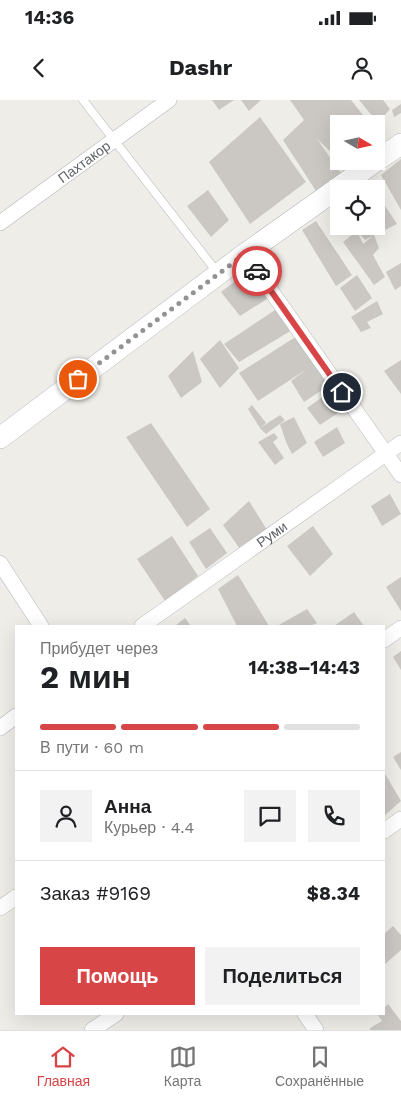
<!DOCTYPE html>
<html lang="ru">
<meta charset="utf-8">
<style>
body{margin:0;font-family:"Work Sans",sans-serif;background:#f2f2f2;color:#202124;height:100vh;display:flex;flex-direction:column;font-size:19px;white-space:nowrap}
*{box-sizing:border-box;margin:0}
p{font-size:16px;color:#757577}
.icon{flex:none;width:28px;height:28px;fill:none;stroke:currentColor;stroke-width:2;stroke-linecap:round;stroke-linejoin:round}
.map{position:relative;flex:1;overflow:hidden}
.side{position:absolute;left:15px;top:525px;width:370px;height:390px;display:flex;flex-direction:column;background:#fff;border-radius:0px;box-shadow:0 5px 20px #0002}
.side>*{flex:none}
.needle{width:32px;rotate:99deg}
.controls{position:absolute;left:330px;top:15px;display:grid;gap:10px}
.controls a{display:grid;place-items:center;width:55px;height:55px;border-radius:0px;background:#fff;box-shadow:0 5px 20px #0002;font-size:25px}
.pin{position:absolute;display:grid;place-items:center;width:42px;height:42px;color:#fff;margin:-21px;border:2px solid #fff;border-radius:50%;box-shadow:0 1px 5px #0007}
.courier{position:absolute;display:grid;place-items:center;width:50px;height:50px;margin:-25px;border:4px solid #d84547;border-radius:50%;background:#fff;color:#222;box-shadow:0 1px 6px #0007}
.head em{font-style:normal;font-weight:700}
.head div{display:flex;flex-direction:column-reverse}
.head{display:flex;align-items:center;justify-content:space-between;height:85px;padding:0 25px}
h1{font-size:32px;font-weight:700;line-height:38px}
.bar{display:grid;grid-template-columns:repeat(4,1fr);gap:8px 5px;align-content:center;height:60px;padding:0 25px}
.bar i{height:6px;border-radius:4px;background:#e0e0e0}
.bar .selected{background:#d84547}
.bar p{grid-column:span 4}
.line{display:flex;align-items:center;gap:12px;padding:0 25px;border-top:1px solid #e0e0e0}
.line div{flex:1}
.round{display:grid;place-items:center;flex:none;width:52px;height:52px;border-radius:0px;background:#f2f2f2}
.action{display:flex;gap:10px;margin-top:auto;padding:10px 25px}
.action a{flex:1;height:58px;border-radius:0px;background:#d84547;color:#fff;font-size:20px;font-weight:700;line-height:58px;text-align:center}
.action a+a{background:#f2f2f2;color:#202124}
.status{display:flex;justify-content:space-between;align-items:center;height:35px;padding:0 25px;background:#fff;direction:ltr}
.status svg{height:14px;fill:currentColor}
header{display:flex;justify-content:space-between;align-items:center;height:65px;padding:0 25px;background:#fff;font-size:22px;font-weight:700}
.tabs{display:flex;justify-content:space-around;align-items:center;height:70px;border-top:1px solid #e0e0e0;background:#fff;font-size:14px;color:#757577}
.tabs a{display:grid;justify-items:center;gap:2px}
.tabs .selected{color:#d84547}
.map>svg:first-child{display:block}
</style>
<div class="status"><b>14:36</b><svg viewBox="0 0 49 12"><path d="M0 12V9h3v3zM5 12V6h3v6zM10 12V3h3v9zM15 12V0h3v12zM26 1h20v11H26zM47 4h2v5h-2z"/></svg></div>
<header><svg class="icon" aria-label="back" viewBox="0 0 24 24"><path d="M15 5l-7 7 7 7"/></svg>Dashr<svg class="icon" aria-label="person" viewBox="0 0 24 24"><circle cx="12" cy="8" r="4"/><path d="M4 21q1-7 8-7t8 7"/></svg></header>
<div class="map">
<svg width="401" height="930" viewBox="0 0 401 930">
<rect width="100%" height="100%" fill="#efede8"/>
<!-- building -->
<path fill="#cbc8c4" d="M212 0H234L219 10Z
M241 0H261L249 11Z
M290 0H351L370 24H339V55L336 57 317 39 341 73 316 91 283 40 304 20Z
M359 0H383L390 9 378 23Z
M401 4V13L394 17 392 10Z
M260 17 306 82 250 124 209 62Z
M401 59V110L381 75Z
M208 90 229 120 211 137 187 106Z
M376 92 397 124 365 140 353 126H376Z
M316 121 352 175 336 186 302 130Z
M357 131 363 144 374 135 379 148 373 155 385 177 374 185 343 142Z
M401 163V186L395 190 386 172Z
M250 170 270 197 240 216 221 192Z
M357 175 372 198 355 211 340 188Z
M377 201 383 214 367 222 371 228 361 232 351 217Z
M278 208 292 230 239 262 224 244Z
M297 236 331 284 304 302 291 281 307 269 258 301 239 273Z
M220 240 239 268 220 288 200 259Z
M193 251 202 282 181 298 168 276Z
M401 260V294L384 271Z
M335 288 347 307 320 325 307 308Z
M252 305 266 323 260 328 280 315 285 320 266 334 260 328 248 309Z
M294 317 307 343 292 354 286 342 280 324Z
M151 323 210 409 187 427 126 337Z
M337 327 345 343 323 357 314 342Z
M274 333 278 338 273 342 284 358 275 365 258 342Z
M390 394 401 414 382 426 371 406Z
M249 401 267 430 240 449 223 425Z
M313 426 333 454 310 476 287 446Z
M210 428 227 453 206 469 189 442Z
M172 436 198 476 165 501 137 459Z
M238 475 269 526H237L218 489Z
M401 477V511L386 487Z
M307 509 317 523 310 526H277Z
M354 512 364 526H334Z
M185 518 191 526H175Z
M401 551V570L393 557Z
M401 652V670L393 657Z
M384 672 401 701 384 716Z
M393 826 401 835V850L384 865V834Z
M388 904 401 921V930H370V928L382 921 377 914H384V908Z"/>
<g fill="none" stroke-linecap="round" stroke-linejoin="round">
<defs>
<path id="lane" d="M83 0 217 172"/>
<g id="street">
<path id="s1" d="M0 123 169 0"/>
<path d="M245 154 401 375"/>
<path d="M0 463 41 526"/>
<path id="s2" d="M142 526 401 343"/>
<path d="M384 540 401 528"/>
<path d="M0 628 16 616"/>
<path d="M384 731 401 719"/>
<path d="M0 808 16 797"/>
<path d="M305 914 316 930"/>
<path d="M92 930 116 914"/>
</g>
<path id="secondary" d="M376 61 401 44
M0 338 245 154 376 61"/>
</defs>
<!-- lane casing -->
<use href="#lane" stroke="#b3b5b8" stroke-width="9"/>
<!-- street casing -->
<use href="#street" stroke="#b3b5b8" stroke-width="16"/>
<!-- secondary casing -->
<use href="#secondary" stroke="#b4b7ba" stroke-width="22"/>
<!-- lane -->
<use href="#lane" stroke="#fff" stroke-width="8"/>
<!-- street -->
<use href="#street" stroke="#fff" stroke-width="15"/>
<!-- secondary -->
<use href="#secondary" stroke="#fff" stroke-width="21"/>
</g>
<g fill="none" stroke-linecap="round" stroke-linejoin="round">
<!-- done -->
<path stroke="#919394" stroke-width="5" stroke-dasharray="0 9" d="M78 279 245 154 257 171"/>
<!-- route -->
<path stroke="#d84547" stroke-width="6" d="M257 171 342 292"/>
</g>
<g text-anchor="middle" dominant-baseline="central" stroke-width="4" stroke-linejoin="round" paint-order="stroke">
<!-- street labels -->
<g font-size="14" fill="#5f6366" stroke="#fff">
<text stroke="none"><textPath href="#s1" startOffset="104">Пахтакор</textPath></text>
<text stroke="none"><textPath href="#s2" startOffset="159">Руми</textPath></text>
</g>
</g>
</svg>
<div class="controls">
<a><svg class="needle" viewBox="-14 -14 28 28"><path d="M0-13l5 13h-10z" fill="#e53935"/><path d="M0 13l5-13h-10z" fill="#757577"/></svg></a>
<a><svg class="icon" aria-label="locate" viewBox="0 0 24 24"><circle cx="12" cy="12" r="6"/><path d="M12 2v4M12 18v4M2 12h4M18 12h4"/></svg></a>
</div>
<div class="pin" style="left:78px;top:279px;background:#ea580c"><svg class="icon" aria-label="bag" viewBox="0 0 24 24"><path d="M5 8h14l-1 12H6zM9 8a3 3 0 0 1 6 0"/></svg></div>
<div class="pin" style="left:342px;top:292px;background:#1f2937"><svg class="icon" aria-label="home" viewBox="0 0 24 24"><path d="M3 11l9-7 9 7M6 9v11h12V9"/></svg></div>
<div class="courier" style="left:257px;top:171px"><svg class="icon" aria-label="car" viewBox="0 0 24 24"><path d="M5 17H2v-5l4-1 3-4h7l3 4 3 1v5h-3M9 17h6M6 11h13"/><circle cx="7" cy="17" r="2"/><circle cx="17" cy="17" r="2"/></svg></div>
<section class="side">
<div class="head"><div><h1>2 мин</h1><p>Прибудет через</p></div><em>14:38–14:43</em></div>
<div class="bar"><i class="selected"></i><i class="selected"></i><i class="selected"></i><i></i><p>В пути · 60 m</p></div>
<div class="line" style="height:90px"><a class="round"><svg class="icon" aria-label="person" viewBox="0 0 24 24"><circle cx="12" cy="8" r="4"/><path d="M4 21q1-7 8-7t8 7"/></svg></a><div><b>Анна</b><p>Курьер · 4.4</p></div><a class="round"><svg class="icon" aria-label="chat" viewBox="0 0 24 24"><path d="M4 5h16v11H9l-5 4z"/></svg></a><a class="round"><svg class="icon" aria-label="phone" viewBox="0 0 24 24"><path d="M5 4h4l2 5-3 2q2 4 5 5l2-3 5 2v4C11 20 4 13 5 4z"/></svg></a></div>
<div class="line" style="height:65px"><div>Заказ #9169</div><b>$8.34</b></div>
<div class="action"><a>Помощь</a><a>Поделиться</a></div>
</section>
</div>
<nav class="tabs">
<a class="selected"><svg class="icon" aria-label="home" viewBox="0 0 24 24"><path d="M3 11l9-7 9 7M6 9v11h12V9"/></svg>Главная</a>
<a><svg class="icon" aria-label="map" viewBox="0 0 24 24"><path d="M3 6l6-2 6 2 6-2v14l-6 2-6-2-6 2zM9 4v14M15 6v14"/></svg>Карта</a>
<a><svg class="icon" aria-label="saved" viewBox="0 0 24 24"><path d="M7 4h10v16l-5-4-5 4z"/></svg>Сохранённые</a>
</nav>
